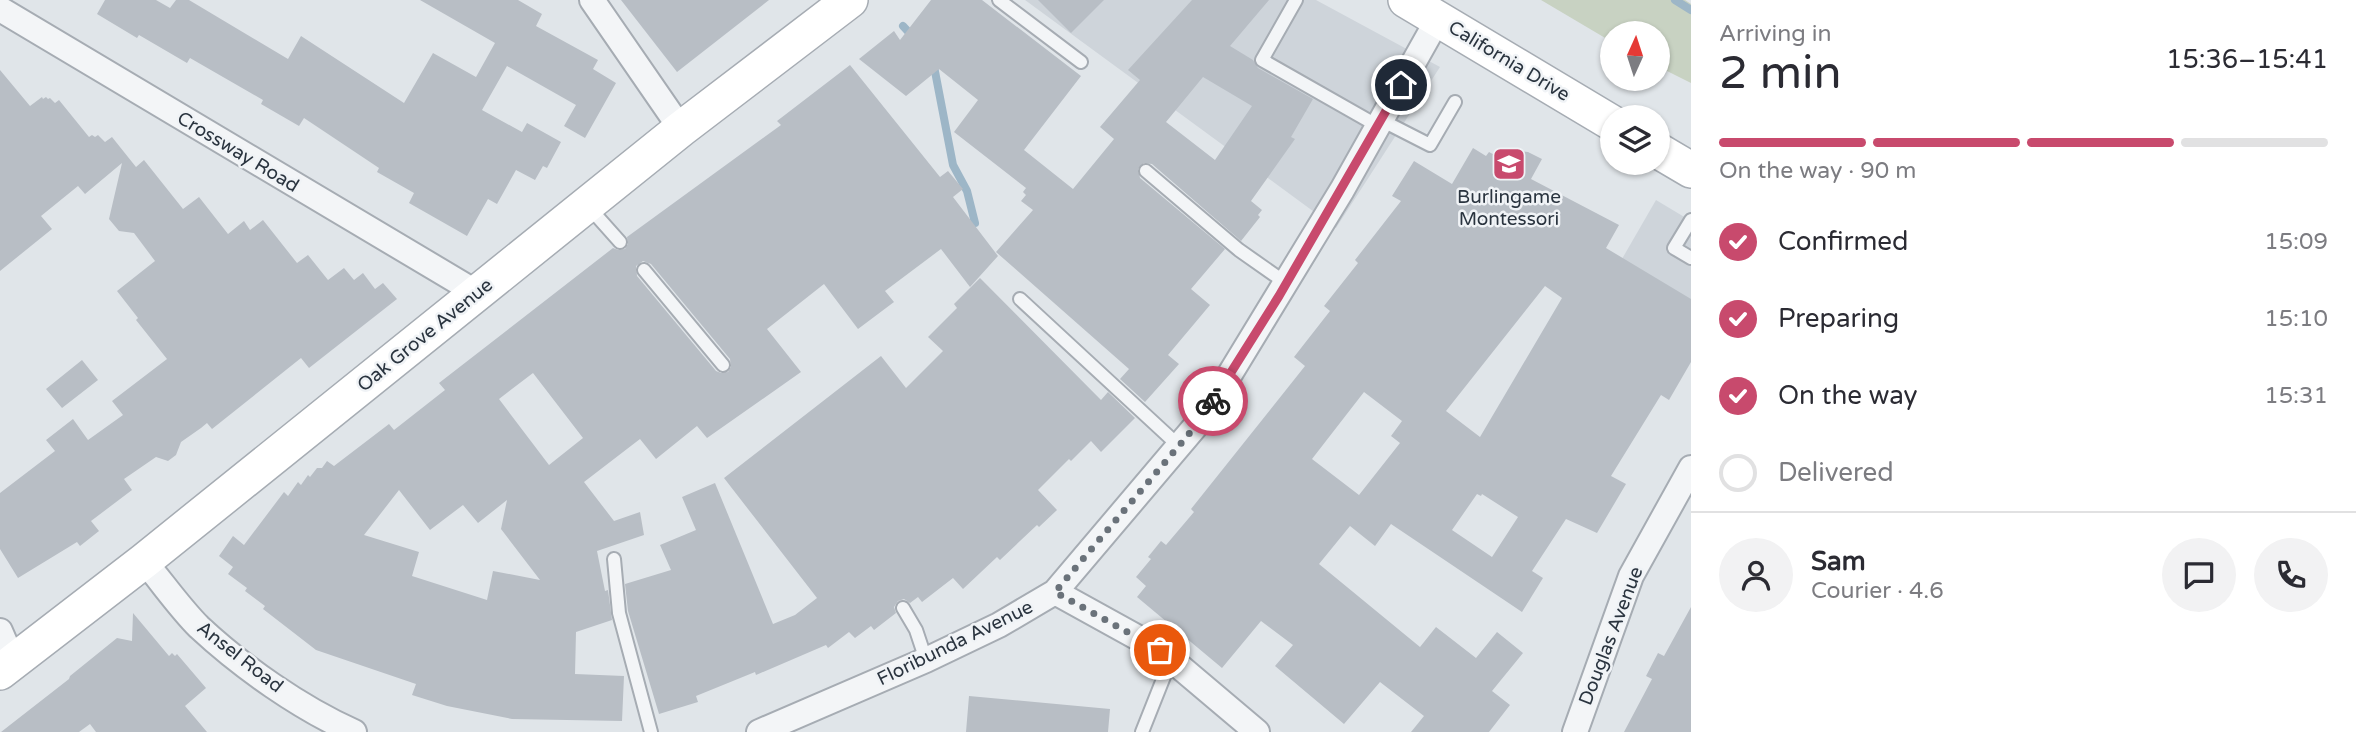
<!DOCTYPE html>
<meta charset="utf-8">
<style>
body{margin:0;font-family:"Varela Round",sans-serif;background:#f2f2f3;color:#2b2b33;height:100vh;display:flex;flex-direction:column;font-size:26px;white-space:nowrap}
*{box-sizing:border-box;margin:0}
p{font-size:23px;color:#7c7c81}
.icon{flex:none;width:38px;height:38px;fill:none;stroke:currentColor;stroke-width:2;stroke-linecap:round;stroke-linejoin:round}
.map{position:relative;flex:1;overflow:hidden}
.side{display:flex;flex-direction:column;background:#fff;width:665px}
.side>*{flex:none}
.needle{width:46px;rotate:3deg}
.fabs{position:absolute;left:1600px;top:21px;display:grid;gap:14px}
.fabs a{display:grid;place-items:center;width:70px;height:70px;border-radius:50%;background:#fff;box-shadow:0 2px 5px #0004;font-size:35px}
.pin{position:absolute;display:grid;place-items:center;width:60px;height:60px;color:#fff;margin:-30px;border:4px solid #fff;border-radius:50%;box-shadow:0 2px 7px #0007}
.courier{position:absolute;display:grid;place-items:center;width:70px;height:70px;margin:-35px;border:5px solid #c84a6d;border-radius:50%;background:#fff;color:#222;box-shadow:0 2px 9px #0007}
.headline em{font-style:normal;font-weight:600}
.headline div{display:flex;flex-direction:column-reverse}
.headline{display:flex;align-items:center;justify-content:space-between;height:119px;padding:0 28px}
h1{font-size:46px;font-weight:600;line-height:52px}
.bar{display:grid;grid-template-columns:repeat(4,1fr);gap:10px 7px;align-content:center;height:84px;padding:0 28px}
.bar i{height:9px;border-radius:5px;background:#e1e1e2}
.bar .on{background:#c84a6d}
.bar p{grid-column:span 4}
.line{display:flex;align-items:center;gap:18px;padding:0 28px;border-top:2px solid #e1e1e2}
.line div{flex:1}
.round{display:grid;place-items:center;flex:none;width:74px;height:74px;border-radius:37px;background:#f2f2f3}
ol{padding:0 28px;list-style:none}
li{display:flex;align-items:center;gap:21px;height:77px}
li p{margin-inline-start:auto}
li .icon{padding:7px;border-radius:50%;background:#c84a6d;color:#fff;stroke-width:4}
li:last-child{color:#7c7c81}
li i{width:38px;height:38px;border:4px solid #e1e1e2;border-radius:50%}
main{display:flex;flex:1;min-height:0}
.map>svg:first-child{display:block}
</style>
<main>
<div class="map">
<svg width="1691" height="732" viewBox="0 0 1691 732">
<rect width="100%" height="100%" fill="#e0e5e9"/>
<!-- built -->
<path fill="#ced4da" d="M1025 0H1316L1440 67 1336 228Z
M1656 200 1691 221V359L1596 304Z"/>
<!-- green -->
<path fill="#c8d2c2" d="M1541 0H1685L1691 4V83L1657 66V33H1612V42Z"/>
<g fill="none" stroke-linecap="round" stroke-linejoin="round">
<!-- stream -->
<path stroke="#9db6c7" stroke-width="8" d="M1675 0 1691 10
M903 26 914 38
M933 61 953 165 967 191 975 223"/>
</g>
<!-- building -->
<path fill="#b8bec5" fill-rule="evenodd" d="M105 0H156L170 8 176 0H189L288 59 301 36 404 103 433 53 476 77 495 43 420 0H518L542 14 536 26 598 60 593 69 616 83 585 138 564 126 576 105 507 66 482 110 522 132 527 123 561 142 547 168 543 166 535 180 516 170 497 204 488 199 467 236 409 203 414 193 377 172 379 168 304 118 299 126 261 104 263 100 190 58 187 63 139 35 137 38 97 14Z
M621 0H769L677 72Z
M931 0H982L1081 76 1024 150 1073 189 1114 139 1100 127 1140 80 1128 70 1192 0H1269L1230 46 1253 60 1258 68 1313 99 1291 137 1295 139 1251 201 1262 210 1258 215 1260 217 1241 241 1152 164 1144 163 1138 169 1140 178 1225 249 1191 289 1210 305 1168 355 1179 364 1145 402 1120 379 1129 369 996 252 1033 210 1021 201 1026 195 1023 192 1026 188 954 132 978 100 939 69 906 96 859 59 894 31 900 40ZM1203 77 1252 106 1215 160 1166 122Z
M1038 0H1104L1071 33Z
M850 65 940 177 948 171 963 189 953 197 998 256 970 287 941 249 885 291 894 302 858 329 824 284 767 329 801 372 707 438 697 426 656 459 640 439 584 482 614 521 640 512 644 535 597 551 605 591 608 590 612 620 576 632 575 674 624 676 622 721 512 719 447 706 412 695 416 684 316 650 263 609 265 606 245 591 247 588 228 574 233 567 219 556 233 536 244 545 284 492 288 496 298 482 301 485 308 475 310 477 317 468H322L327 461 334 466 389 424 394 430 445 390 439 383 613 248 618 250 625 249 628 244 627 237 781 125 777 121ZM643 261 651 264 730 359 731 367 728 372 721 373 716 371 637 276 636 266ZM533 373 583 438 549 465 499 399ZM399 490 430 530 463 505 478 523 507 500 501 529 540 580 493 571 487 600 412 576 419 552 364 535Z
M0 70 30 106 42 97 43 99 46 97 48 99 50 98 55 103 59 100 89 137 92 135 95 137 98 135 105 142 112 137 136 167 144 160 183 209 199 197 228 234 244 221 250 230 263 220 297 263 308 255 328 280 344 268 354 280 363 273 375 289 383 283 397 299 309 368 301 358 212 429 207 423 201 428 181 442 176 455 168 461 156 457 124 479 132 490 91 521 99 531 80 546 77 542 18 578 0 549V493L55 451 46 440 73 419 88 440 123 415 112 401 167 359 136 320 138 318 117 291 155 261 134 233 119 231 109 219 122 163 85 194 78 186 41 216 52 229 0 271Z
M1473 148 1486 156 1489 152 1502 159 1507 150 1528 152 1542 159 1531 179 1619 225 1606 248 1691 299V362L1669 400 1661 395 1611 476 1626 484 1597 533 1566 519 1532 571 1543 578 1522 612 1391 524 1375 546 1350 526 1319 564 1420 647 1436 627 1476 658 1497 632 1523 653 1492 691 1510 705 1489 732H1411L1424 716 1380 682 1344 724 1275 666 1293 645 1261 621 1222 668 1137 597 1146 586 1136 577 1151 559 1148 557 1161 541 1166 545 1194 512 1191 509 1305 366 1294 357 1330 311 1324 306 1358 263 1355 260 1401 201 1392 196 1414 161 1452 184ZM1545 286 1562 298 1480 437 1446 411ZM1364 392 1402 421 1391 436 1400 443 1359 495 1312 459ZM1477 494 1481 496 1482 494 1518 517 1492 557 1452 530Z
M980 278 1101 400 1108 392 1135 418 1101 452 1091 441 1071 461 1069 459 1038 490 1057 510 1039 527 1037 525 1000 560 997 557 963 589 953 578 922 602 918 597 910 603 904 599 898 601 894 607 896 613 874 630 871 626 855 638 849 632 828 648 826 645 756 675 755 672 696 696 698 702 659 714 628 611 625 584 671 570 660 545 696 530 682 497 715 483 773 624 795 615 817 598 724 478 881 356 906 388 943 351 928 337 957 308 954 304Z
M82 360 98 380 62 408 46 389Z
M1691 607V732H1624L1652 679 1646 676 1658 653 1664 656Z
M133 613 169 656 172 653 175 656 177 654 206 688 185 706 207 732H96L90 724 79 732H1L69 679 70 676 117 638 132 641Z
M969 696 1110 709 1108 732H966Z"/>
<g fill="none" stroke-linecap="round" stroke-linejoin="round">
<defs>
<path id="lane" d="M999 0 1081 62
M1296 0 1262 60 1378 126
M1381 120 1430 145 1455 102
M1146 171 1239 250 1286 283
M587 205 620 242
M1691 220 1674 248 1691 258
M644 270 723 365
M1020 299 1179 446
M614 559 619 613 651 732
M903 608 916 630 926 660
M1142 732 1171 659"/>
<path id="street" d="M592 0 681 129
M0 9 477 293
M144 561C162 582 179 607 199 627 242 667 300 708 354 732
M1055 592 1160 650 1257 732
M0 631 13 661
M759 732 926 660 999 625 1055 592 1205 415 1342 190 1438 19
M1575 732 1631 576 1691 468"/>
<path id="secondary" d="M1406 0 1612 123
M1657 150 1691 170
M0 672 144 561 681 129 850 0"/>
</defs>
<!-- lane casing -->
<use href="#lane" stroke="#a6acb3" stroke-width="16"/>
<!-- street casing -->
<use href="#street" stroke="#a6acb3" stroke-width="28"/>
<!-- secondary casing -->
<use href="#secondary" stroke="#a6acb3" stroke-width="38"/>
<!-- lane -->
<use href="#lane" stroke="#f3f5f7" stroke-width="12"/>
<!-- street -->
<use href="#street" stroke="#f3f5f7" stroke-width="24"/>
<!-- secondary -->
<use href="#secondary" stroke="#fff" stroke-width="35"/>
</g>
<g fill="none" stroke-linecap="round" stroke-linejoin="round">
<!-- done -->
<path stroke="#6a727a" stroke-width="7" stroke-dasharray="0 12.6" d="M1160 650 1055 592 1205 415 1213 401"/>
<!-- route -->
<path stroke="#c84a6d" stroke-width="9" d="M1213 401 1279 296 1401 85"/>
</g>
<!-- icons -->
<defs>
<symbol id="school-square" viewBox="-11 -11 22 22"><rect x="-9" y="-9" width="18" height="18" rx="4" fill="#c84a6d" stroke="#f0f3f6"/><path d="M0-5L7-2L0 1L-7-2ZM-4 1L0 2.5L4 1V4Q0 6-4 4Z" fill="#fff"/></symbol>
</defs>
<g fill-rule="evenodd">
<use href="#school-square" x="1490" y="145" width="38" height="38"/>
</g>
<g text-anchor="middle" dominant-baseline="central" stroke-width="5" stroke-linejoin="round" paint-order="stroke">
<!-- street labels -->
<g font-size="19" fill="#2a343f" stroke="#f0f3f6">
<text transform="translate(1509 61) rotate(31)">California Drive</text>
<text transform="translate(238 152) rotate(31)">Crossway Road</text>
<text transform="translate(425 335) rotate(-39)">Oak Grove Avenue</text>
<text transform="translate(1611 636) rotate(-69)">Douglas Avenue</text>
<text transform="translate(955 643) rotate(-26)">Floribunda Avenue</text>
<text transform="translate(240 657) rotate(38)">Ansel Road</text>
</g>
<!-- poi labels -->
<g font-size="19" fill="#2a343f" stroke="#f0f3f6">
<text x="1509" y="197">Burlingame<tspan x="1509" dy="22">Montessori</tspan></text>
</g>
</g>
</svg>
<div class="fabs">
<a><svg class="needle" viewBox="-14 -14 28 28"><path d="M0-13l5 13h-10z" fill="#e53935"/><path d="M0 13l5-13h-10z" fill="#7c7c81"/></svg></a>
<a><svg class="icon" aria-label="layers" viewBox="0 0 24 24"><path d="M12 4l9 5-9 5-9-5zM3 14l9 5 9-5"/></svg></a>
</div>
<div class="pin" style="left:1160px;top:650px;background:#ea580c"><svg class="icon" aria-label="bag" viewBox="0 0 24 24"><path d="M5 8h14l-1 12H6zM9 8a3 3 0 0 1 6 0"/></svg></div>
<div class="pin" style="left:1401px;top:85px;background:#1f2937"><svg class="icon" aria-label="home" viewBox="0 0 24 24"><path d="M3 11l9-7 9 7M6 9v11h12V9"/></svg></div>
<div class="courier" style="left:1213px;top:401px"><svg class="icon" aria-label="bike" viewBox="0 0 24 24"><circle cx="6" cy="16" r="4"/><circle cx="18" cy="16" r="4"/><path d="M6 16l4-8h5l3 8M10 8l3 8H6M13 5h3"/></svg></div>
</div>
<section class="side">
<div class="headline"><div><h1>2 min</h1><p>Arriving in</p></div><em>15:36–15:41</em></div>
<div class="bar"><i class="on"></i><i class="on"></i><i class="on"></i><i></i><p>On the way · 90 m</p></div>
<ol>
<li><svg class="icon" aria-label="check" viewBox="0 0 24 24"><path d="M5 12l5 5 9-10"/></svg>Confirmed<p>15:09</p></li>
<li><svg class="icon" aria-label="check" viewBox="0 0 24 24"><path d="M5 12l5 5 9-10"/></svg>Preparing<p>15:10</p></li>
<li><svg class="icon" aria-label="check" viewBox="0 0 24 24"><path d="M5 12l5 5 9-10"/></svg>On the way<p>15:31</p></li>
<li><i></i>Delivered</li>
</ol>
<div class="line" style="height:126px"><a class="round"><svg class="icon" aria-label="person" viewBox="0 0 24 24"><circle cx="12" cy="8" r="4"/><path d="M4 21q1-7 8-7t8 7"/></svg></a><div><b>Sam</b><p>Courier · 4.6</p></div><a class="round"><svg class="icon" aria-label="chat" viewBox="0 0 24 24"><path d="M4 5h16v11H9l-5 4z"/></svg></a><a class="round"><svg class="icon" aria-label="phone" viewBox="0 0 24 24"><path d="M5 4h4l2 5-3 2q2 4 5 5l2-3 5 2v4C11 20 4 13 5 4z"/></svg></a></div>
</section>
</main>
